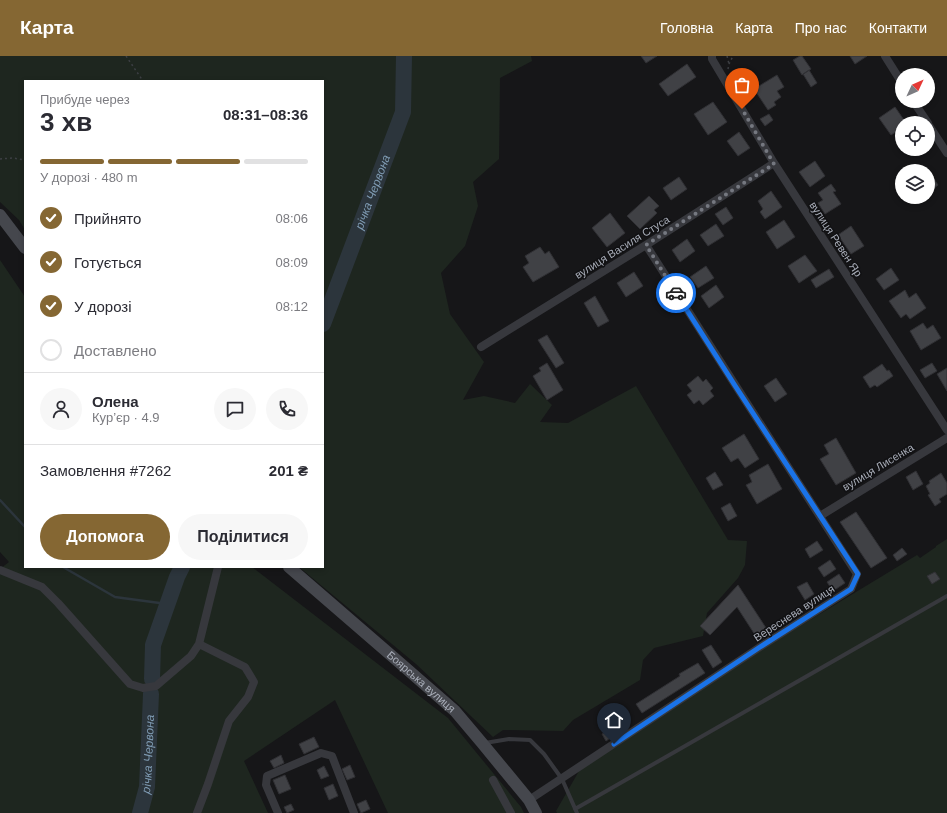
<!DOCTYPE html>
<html lang="uk">
<meta charset="utf-8">
<style>
body{margin:0;font-family:Arial,sans-serif;background:#f7f7f7;color:#2b2b33;height:100vh;display:flex;flex-direction:column;font-size:15px;white-space:nowrap}
*{box-sizing:border-box;margin:0}
p{font-size:13px;color:#7c7c81}
.icon{flex:none;width:22px;height:22px;fill:none;stroke:currentColor;stroke-width:2;stroke-linecap:round;stroke-linejoin:round}
.map{position:relative;flex:1;overflow:hidden}
.sheet{position:absolute;left:24px;top:24px;width:300px;height:488px;display:flex;flex-direction:column;background:#fff;border-radius:0px;box-shadow:0 2px 6px #0003}
.sheet>*{flex:none}
.needle{width:26px;rotate:46deg}
.fabs{position:absolute;left:895px;top:12px;display:grid;gap:8px}
.fabs a{display:grid;place-items:center;width:40px;height:40px;border-radius:50%;background:#fff;box-shadow:0 2px 6px #0003;font-size:20px}
.pin{position:absolute;display:grid;place-items:center;width:34px;height:34px;color:#fff;margin:-41px -17px;border-radius:50% 50% 50% 0;rotate:-45deg;box-shadow:0 0 4px #0007}
.pin .icon{rotate:45deg}
.courier{position:absolute;display:grid;place-items:center;width:40px;height:40px;margin:-20px;border:3px solid #1a73e8;border-radius:50%;background:#fff;color:#222;box-shadow:0 1px 5px #0007}
.summary em{font-style:normal;font-weight:700}
.summary div{display:flex;flex-direction:column-reverse}
.summary{display:flex;align-items:center;justify-content:space-between;height:68px;padding:0 16px}
h1{font-size:26px;font-weight:700;line-height:30px}
.bar{display:grid;grid-template-columns:repeat(4,1fr);gap:6px 4px;align-content:center;height:48px;padding:0 16px}
.bar i{height:5px;border-radius:3px;background:#e1e1e2}
.bar .active{background:#856733}
.bar p{grid-column:span 4}
.line{display:flex;align-items:center;gap:10px;padding:0 16px;border-top:1px solid #e1e1e2}
.line div{flex:1}
.round{display:grid;place-items:center;flex:none;width:42px;height:42px;border-radius:21px;background:#f7f7f7}
ol{padding:0 16px;list-style:none}
li{display:flex;align-items:center;gap:12px;height:44px}
li p{margin-inline-start:auto}
li .icon{padding:4px;border-radius:50%;background:#856733;color:#fff;stroke-width:4}
li:last-child{color:#7c7c81}
li i{width:22px;height:22px;border:2px solid #e1e1e2;border-radius:50%}
.primary-button{display:flex;gap:8px;margin-top:auto;padding:8px 16px}
.primary-button a{flex:1;height:46px;border-radius:24px;background:#856733;color:#fff;font-size:16px;font-weight:700;line-height:46px;text-align:center}
.primary-button a+a{background:#f7f7f7;color:#2b2b33}
header{display:flex;align-items:center;gap:24px;box-sizing:border-box;height:56px;padding:0 20px;background:#856733;color:#fff}
header strong{font-size:19px}
nav{display:flex;gap:22px;margin-inline-start:auto;font-size:14px}
.map>svg:first-child{display:block}
</style>
<header>
<strong>Карта</strong>
<nav><a>Головна</a><a>Карта</a><a>Про нас</a><a>Контакти</a></nav>
</header>
<div class="map">
<svg width="947" height="757" viewBox="0 0 947 757">
<rect width="100%" height="100%" fill="#161618"/>
<!-- green -->
<path fill="#1e261f" d="M0 0H531L532 5 500 22 499 103 473 126 478 150 465 190 441 217 450 258 484 306 463 344 484 340 515 347 530 328 552 349 540 366 568 367 636 330 728 484 747 485 745 509 738 522 707 557 703 580 654 592 643 604 640 624 573 664 563 675 503 674 493 681 416 608 299 511H323V25H25V174L19 164 0 146Z
M0 204 25 241V511H252L448 662 521 751 524 757H388L335 644 244 705 268 757H0V513L9 506 0 496Z
M947 483V757H557L556 755 579 715 658 656 917 499 920 502 936 491V490Z"/>
<g fill="none" stroke-linecap="round" stroke-linejoin="round">
<!-- stream -->
<path stroke="#2c353c" stroke-width="2.5" d="M0 444 25 471
M63 511 115 541 167 548"/>
<!-- river -->
<g stroke="#2c353c" stroke-width="16">
<path id="s1" d="M323 268 403 56 404 0"/>
<path d="M152 623 153 589 177 521 182 511"/>
<path id="s2" d="M140 757 147 731 151 638"/>
</g>
</g>
<!-- building -->
<path fill="#404145" stroke="#303034" d="M641 0H657L646 7Z
M800 0H802L811 13 802 19 793 4Z
M850 0H867L855 8Z
M687 8 696 21 668 40 659 28Z
M809 14 817 27 811 31 803 18Z
M777 19 784 31 777 35 781 41 774 46 776 49 768 54 754 33Z
M713 46 727 66 708 79 694 58Z
M895 51 906 67H902V72L891 79 879 62Z
M769 58 773 64 765 70 760 63Z
M739 76 750 92 738 100 727 85Z
M815 105 825 120 810 131 799 116Z
M928 114 938 129 928 137V115H927Z
M679 121 687 133 671 144 663 132Z
M831 128 836 135 833 136 841 148 825 158 818 147 823 144 818 137Z
M771 135 782 151 765 163 760 156 763 153 758 145Z
M649 140 659 150 654 154 657 157 640 173 627 160Z
M726 151 733 162 723 169 715 158Z
M610 157 625 177 607 191 592 172Z
M784 164 795 181 777 193 766 176Z
M716 168 724 180 708 190 700 179Z
M851 170 864 190 851 198 838 179Z
M687 183 695 195 680 206 672 194Z
M540 191 545 198 549 195 559 211 533 226 523 211 529 207 525 200Z
M805 199 817 215 799 227 788 210Z
M706 210 714 222 698 232 690 221Z
M891 212 899 224 884 234 876 223Z
M829 213 834 221 816 232 811 224Z
M634 216 643 230 626 241 617 227Z
M716 229 724 241 709 252 701 240Z
M905 234 909 242 916 237 926 252 910 263 906 258 901 262 889 245Z
M595 240 609 265 598 271 584 247Z
M923 267 927 273 933 269 941 282 921 294 910 275Z
M547 279 564 307 556 312 538 284Z
M547 307 563 334 547 344 533 320 541 315 539 312Z
M932 307 937 315 925 322 920 314Z
M882 308 887 315 889 314 893 320 877 331 875 329 870 332 863 321Z
M947 312V335L937 318Z
M698 320 703 326 706 323 713 332 710 335 714 340 703 349 699 344 694 348 687 339 692 335 687 329Z
M776 322 787 338 775 346 764 330Z
M744 378 759 403 745 412 738 402 731 406 722 392Z
M836 382 856 417 836 429 820 403 829 398 824 389Z
M768 408 782 433 757 448 746 429 752 426 749 419Z
M916 415 923 428 913 434 906 421Z
M715 416 723 429 713 434 706 422Z
M941 417 947 427V438L939 443 941 446 935 450 928 439 930 438 926 430 930 427 929 425Z
M730 447 737 460 728 465 721 452Z
M856 456 887 502 871 512 840 466Z
M817 485 823 494 810 502 805 493Z
M902 492 907 498 897 505 893 499Z
M830 504 836 513 824 521 818 512Z
M935 516 940 523 932 528 927 520Z
M839 518 845 527 833 535 827 526Z
M807 526 814 538 805 544 797 531Z
M738 529 770 578 759 585 737 551 710 579 700 570Z
M711 589 722 606 713 612 702 594Z
M698 607 705 617 642 657 636 648 680 620 679 618Z
M608 674 612 681 606 685 602 678Z
M314 681 319 691 304 698 299 688Z
M281 699 284 707 274 712 270 705Z
M350 709 355 721 347 724 342 713Z
M324 710 329 720 321 723 317 714Z
M285 719 291 733 279 738 273 724Z
M333 728 338 740 329 744 324 732Z
M366 744 370 753 361 757 357 748Z
M291 748 294 754 287 757 284 751Z"/>
<g fill="none" stroke-linecap="round" stroke-linejoin="round">
<!-- path -->
<path stroke="#3d3f44" stroke-width="1.5" stroke-dasharray="2 3" stroke-linecap="butt" d="M126 0 143 25
M727 0 729 8
M728 13 729 8 733 0
M0 103 13 102 25 104"/>
<!-- lane -->
<path stroke="#37383d" stroke-width="4" d="M485 687 509 683 530 684 544 698 562 723 577 757
M575 753 947 540"/>
<!-- street -->
<path stroke="#37383d" stroke-width="8" d="M712 0V3L774 107 947 374
M885 0 902 27
M913 45 928 67
M928 68 947 97
M481 291 646 189 774 107
M820 460 947 382
M0 514 42 531 58 547 130 628 143 632 156 630 191 600 199 588 218 511
M493 724 511 757
M529 744 760 591 851 533 857 518 734 327 646 189
M197 757 208 728 229 665 248 641 254 626 245 611 199 588
M278 757 266 729 267 720 321 697 332 700 354 757"/>
<!-- secondary -->
<g stroke="#45474d" stroke-width="12">
<path d="M0 159 25 192"/>
<path id="s3" d="M289 511 400 607 455 655 482 687 529 744 536 757"/>
</g>
</g>
<g fill="none" stroke-linecap="round" stroke-linejoin="round">
<!-- done -->
<path stroke="#757880" stroke-width="4" stroke-dasharray="0 7.2" d="M676 237 646 189 774 108 742 53"/>
<!-- route -->
<path stroke="#1a73e8" stroke-width="5" d="M614 688 760 591 851 533 858 518 734 328 676 237"/>
</g>
<g text-anchor="middle" dominant-baseline="central" stroke-width="3" stroke-linejoin="round" paint-order="stroke">
<!-- street labels -->
<g font-size="11" fill="#a8adb8" stroke="#111113">
<text transform="translate(836 183) rotate(57)">вулиця Ревен Яр</text>
<text transform="translate(622 191) rotate(-32)">вулиця Василя Стуса</text>
<text transform="translate(878 411) rotate(-31)">вулиця Лисенка</text>
<text transform="translate(794 557) rotate(-33)">Вереснева вулиця</text>
<text stroke="none"><textPath href="#s3" startOffset="175">Боярська вулиця</textPath></text>
</g>
<!-- water labels -->
<g font-size="12" font-style="italic" fill="#7f9bb3" stroke="#111113">
<text stroke="none"><textPath href="#s1" startOffset="141">річка Червона</textPath></text>
<text stroke="none"><textPath href="#s2" startOffset="60">річка Червона</textPath></text>
</g>
</g>
</svg>
<div class="fabs">
<a><svg class="needle" viewBox="-14 -14 28 28"><path d="M0-13l5 13h-10z" fill="#e53935"/><path d="M0 13l5-13h-10z" fill="#7c7c81"/></svg></a>
<a><svg class="icon" aria-label="locate" viewBox="0 0 24 24"><circle cx="12" cy="12" r="6"/><path d="M12 2v4M12 18v4M2 12h4M18 12h4"/></svg></a>
<a><svg class="icon" aria-label="layers" viewBox="0 0 24 24"><path d="M12 4l9 5-9 5-9-5zM3 14l9 5 9-5"/></svg></a>
</div>
<div class="pin" style="left:742px;top:53px;background:#ea580c"><svg class="icon" aria-label="bag" viewBox="0 0 24 24"><path d="M5 8h14l-1 12H6zM9 8a3 3 0 0 1 6 0"/></svg></div>
<div class="pin" style="left:614px;top:688px;background:#1f2937"><svg class="icon" aria-label="home" viewBox="0 0 24 24"><path d="M3 11l9-7 9 7M6 9v11h12V9"/></svg></div>
<div class="courier" style="left:676px;top:237px"><svg class="icon" aria-label="car" viewBox="0 0 24 24"><path d="M5 17H2v-5l4-1 3-4h7l3 4 3 1v5h-3M9 17h6M6 11h13"/><circle cx="7" cy="17" r="2"/><circle cx="17" cy="17" r="2"/></svg></div>
<section class="sheet">
<div class="summary"><div><h1>3 хв</h1><p>Прибуде через</p></div><em>08:31–08:36</em></div>
<div class="bar"><i class="active"></i><i class="active"></i><i class="active"></i><i></i><p>У дорозі · 480 m</p></div>
<ol>
<li><svg class="icon" aria-label="check" viewBox="0 0 24 24"><path d="M5 12l5 5 9-10"/></svg>Прийнято<p>08:06</p></li>
<li><svg class="icon" aria-label="check" viewBox="0 0 24 24"><path d="M5 12l5 5 9-10"/></svg>Готується<p>08:09</p></li>
<li><svg class="icon" aria-label="check" viewBox="0 0 24 24"><path d="M5 12l5 5 9-10"/></svg>У дорозі<p>08:12</p></li>
<li><i></i>Доставлено</li>
</ol>
<div class="line" style="height:72px"><a class="round"><svg class="icon" aria-label="person" viewBox="0 0 24 24"><circle cx="12" cy="8" r="4"/><path d="M4 21q1-7 8-7t8 7"/></svg></a><div><b>Олена</b><p>Кур’єр · 4.9</p></div><a class="round"><svg class="icon" aria-label="chat" viewBox="0 0 24 24"><path d="M4 5h16v11H9l-5 4z"/></svg></a><a class="round"><svg class="icon" aria-label="phone" viewBox="0 0 24 24"><path d="M5 4h4l2 5-3 2q2 4 5 5l2-3 5 2v4C11 20 4 13 5 4z"/></svg></a></div>
<div class="line" style="height:52px"><div>Замовлення #7262</div><b>201 ₴</b></div>
<div class="primary-button"><a>Допомога</a><a>Поділитися</a></div>
</section>
</div>
